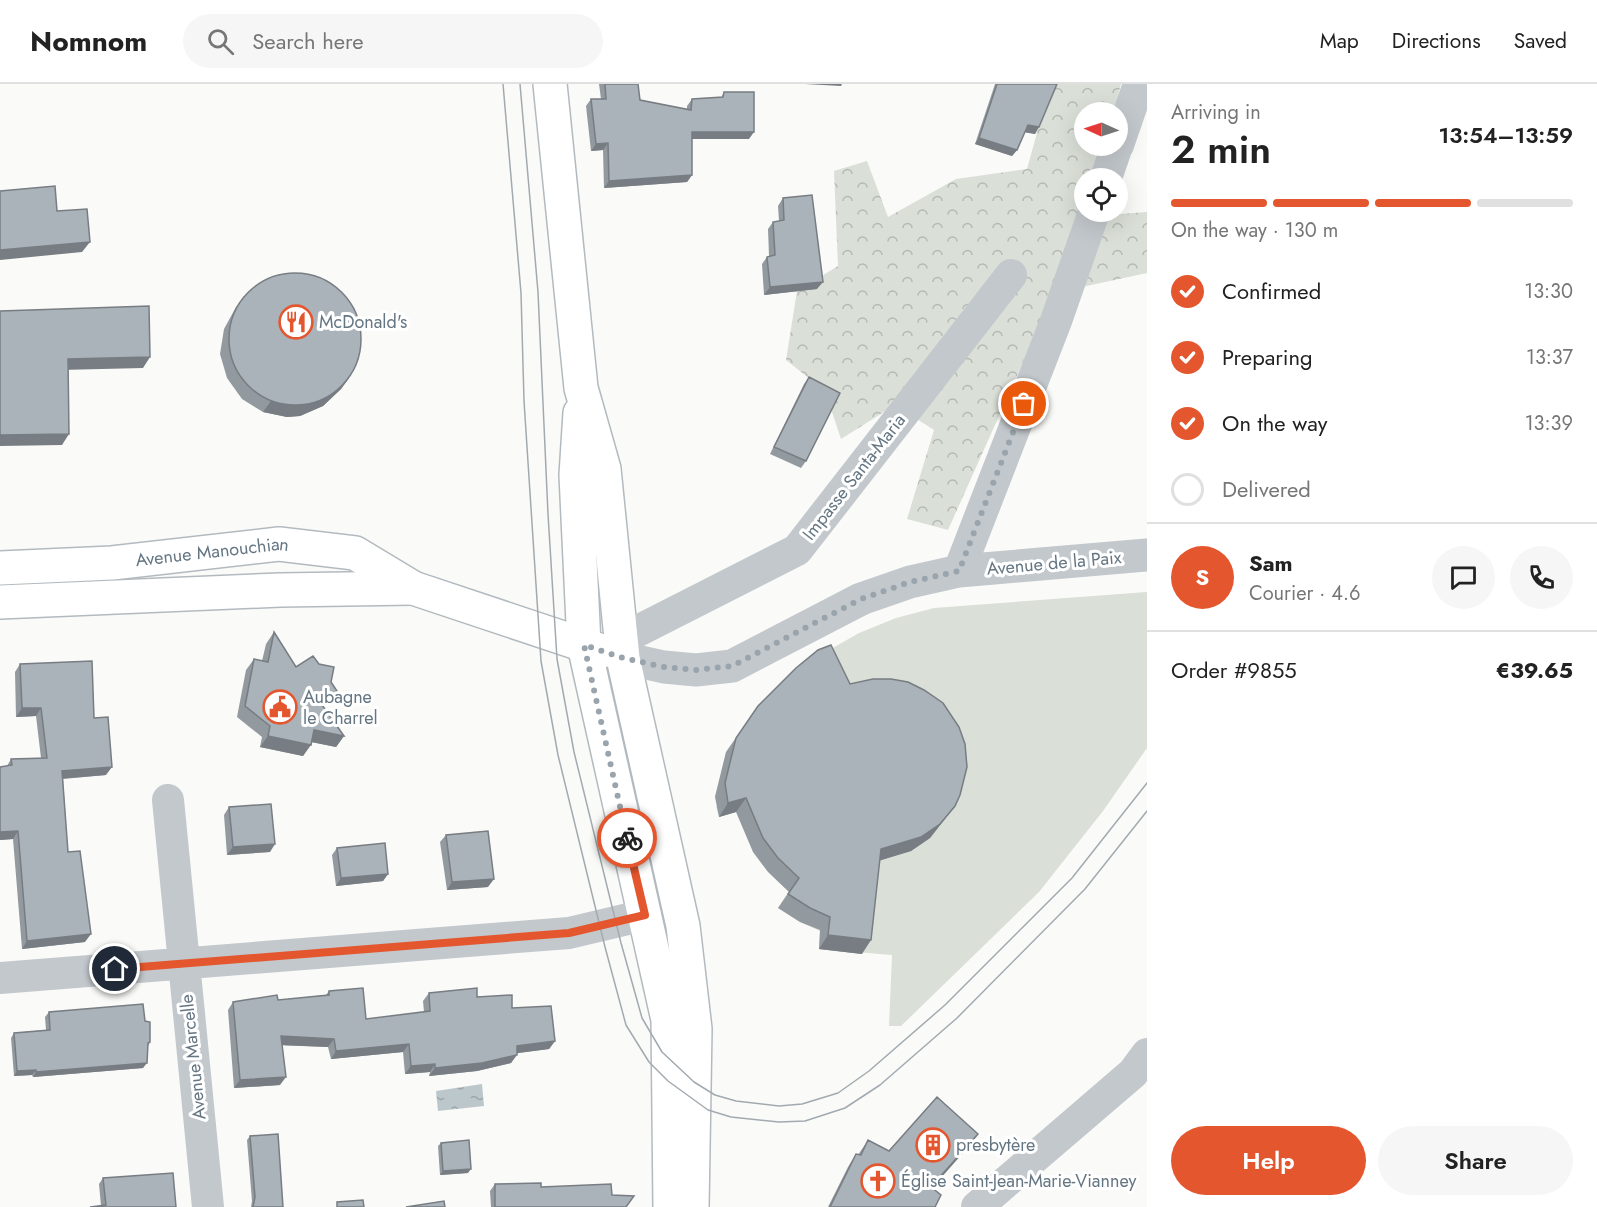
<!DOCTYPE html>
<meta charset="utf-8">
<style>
body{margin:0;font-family:Jost,sans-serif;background:#f6f6f6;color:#222;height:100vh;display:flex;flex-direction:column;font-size:22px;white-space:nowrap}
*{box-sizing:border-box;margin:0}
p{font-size:20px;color:#767676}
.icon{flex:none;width:33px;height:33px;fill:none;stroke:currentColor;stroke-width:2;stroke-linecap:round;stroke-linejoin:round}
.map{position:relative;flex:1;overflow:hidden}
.sheet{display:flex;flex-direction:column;background:#fff;width:450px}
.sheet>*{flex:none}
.needle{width:39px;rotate:273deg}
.controls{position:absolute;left:1074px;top:18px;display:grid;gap:12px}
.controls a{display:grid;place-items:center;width:54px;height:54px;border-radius:50%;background:#fff;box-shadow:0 6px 24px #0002;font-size:30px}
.pin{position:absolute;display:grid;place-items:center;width:51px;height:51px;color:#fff;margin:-26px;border:3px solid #fff;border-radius:50%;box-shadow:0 2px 6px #0007}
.courier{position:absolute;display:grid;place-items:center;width:60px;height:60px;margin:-30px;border:4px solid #e4572e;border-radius:50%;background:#fff;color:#222;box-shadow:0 2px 8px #0007}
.headline em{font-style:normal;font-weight:600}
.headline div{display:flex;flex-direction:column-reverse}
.headline{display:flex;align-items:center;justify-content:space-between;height:102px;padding:0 24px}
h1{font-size:39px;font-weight:600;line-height:45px}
.bar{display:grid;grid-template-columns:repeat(4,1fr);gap:9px 6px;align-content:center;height:72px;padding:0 24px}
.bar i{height:8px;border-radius:4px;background:#e0e0e0}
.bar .on{background:#e4572e}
.bar p{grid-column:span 4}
.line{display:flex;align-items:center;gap:15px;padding:0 24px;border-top:2px solid #e0e0e0}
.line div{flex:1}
.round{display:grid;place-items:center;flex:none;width:63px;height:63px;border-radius:32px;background:#f6f6f6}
ol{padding:0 24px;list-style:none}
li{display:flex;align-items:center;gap:18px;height:66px}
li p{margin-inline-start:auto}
li .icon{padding:6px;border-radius:50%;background:#e4572e;color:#fff;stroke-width:4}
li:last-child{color:#767676}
li i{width:33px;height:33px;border:3px solid #e0e0e0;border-radius:50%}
.button{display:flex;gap:12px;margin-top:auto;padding:12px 24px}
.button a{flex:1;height:69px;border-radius:36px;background:#e4572e;color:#fff;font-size:24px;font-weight:600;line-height:69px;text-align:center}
.button a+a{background:#f6f6f6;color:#222}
header{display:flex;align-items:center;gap:36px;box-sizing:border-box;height:84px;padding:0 30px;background:#fff;border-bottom:2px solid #e0e0e0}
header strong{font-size:28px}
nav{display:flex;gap:33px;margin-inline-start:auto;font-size:21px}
.search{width:420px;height:54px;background:#f6f6f6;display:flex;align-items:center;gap:15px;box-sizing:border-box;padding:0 21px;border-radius:33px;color:#767676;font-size:22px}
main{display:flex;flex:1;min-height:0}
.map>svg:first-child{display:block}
</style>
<header>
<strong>Nomnom</strong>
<div class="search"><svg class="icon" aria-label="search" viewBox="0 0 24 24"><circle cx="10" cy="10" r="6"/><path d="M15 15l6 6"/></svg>Search here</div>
<nav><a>Map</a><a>Directions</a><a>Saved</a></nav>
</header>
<main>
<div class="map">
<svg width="1147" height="1123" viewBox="0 0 1147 1123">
<defs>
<pattern id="forest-crowns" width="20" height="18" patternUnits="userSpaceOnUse" patternTransform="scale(1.5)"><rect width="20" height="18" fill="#dadfd7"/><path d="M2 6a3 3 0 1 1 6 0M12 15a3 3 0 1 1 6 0" fill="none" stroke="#b4b9b4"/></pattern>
<pattern id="water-ripples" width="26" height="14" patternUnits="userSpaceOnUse" patternTransform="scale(1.5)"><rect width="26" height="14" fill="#bbc7cb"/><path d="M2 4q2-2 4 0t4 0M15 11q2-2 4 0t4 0" fill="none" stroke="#9ca6aa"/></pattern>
</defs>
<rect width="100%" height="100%" fill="#fafaf8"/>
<!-- forest -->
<path fill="url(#forest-crowns)" d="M1018 0H1121L1114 28H1084V62H1105L1099 94H1084V128L1094 132 1147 128V189L1054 209 948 446 907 435 934 346 895 321 841 355 825 307 786 276 797 207 838 182 834 87 867 77 888 133 956 95 1027 85 1037 49Z"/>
<!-- park -->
<path fill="#dadfd7" d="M1147 508V664L1103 727 1039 808 901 942H889L892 871 819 865 820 847 800 838 778 824 789 807C758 781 753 764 739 727L719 733 716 722H722L715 712 726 668 749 636 817 573 859 549 896 534 934 524Z"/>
<!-- water -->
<path fill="url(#water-ripples)" d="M482 1000 484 1022 438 1027 436 1007Z"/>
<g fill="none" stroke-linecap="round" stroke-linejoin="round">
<defs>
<g id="secondary">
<path d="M550 0 581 304 604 385 623 574 683 842 695 945 692 1123"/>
<path d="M580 329 576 391 584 561 668 936 670 1123"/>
<path id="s1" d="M0 484 112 479 279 460 355 469 413 504 602 567"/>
<path d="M0 518 280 506 413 504"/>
</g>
</defs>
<!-- secondary casing -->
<use href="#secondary" stroke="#b3babf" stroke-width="36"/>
<!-- minor -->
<path stroke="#c3c8cc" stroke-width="32" d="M1118 61 1139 0
M1106 94 1117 62
M959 487 1056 237 1094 128
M620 556 797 466 1011 191
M168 716 208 1123
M0 894 569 849 645 831
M977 1123 1133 989 1147 970"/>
<!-- tertiary -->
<path stroke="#c3c8cc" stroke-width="33" d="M623 574 664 583 696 586 732 582 861 515 910 498 959 487 1147 471"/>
<!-- secondary -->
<use href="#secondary" stroke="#fff" stroke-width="33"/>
<!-- tram -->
<path stroke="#a2aab0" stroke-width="1.5" d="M503 0 521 209 524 317 541 577 558 671 605 863 626 941 649 978 668 997 708 1026 731 1033 779 1038 805 1037 845 1024 880 1001 957 934 1085 805 1147 727
M520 0 538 208 548 430 557 575 574 668 621 859 642 934 662 968 694 998 715 1011 736 1017 779 1022 802 1020 838 1009 869 987 945 921 1072 794 1147 699"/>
</g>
<!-- wall -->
<path fill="#929a9f" d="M599 0H638L640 16 687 25V22L692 15 721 14 724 8 749 55H692V91L687 98 604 104 603 66 591 67 586 22 591 15H601Z
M995 0H1057L1035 50 1025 48 1017 66 1012 72 975 60Z
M783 114 817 205 764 211 762 180 767 173 769 172 768 145 773 138 779 137 778 122Z
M244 212 349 294 341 305 323 322 300 332 287 333 263 328 242 315 227 294 220 270 224 245 236 223Z
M809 293 806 377 801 384 770 370 804 300Z
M274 548 296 583 331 598 337 607 329 618 322 622 344 652 336 663 311 658 303 672 260 663 262 653 237 633 246 586 254 575 262 577 266 560Z
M20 580 94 634 106 691 63 695 68 768 85 858 22 865 13 755 0 756V683L7 682 11 675 41 674 36 632 16 633 15 588Z
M850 600 955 722 930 754 911 767 880 776 862 870 819 865 820 846 800 838 778 824 789 808 768 788 753 768 736 728 719 733 715 713 726 668 758 622Z
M229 723 270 768 227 771 224 731Z
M446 751 488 803 447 806 440 758Z
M337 764 388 790 383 797 336 802 332 771Z
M329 907 366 935 424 928 423 917 429 909 477 913 512 924 555 957 549 965 517 969 511 979 477 987 429 992 430 988 405 990 403 968 331 975 328 963 282 961 280 1001 234 1004 228 926 233 918 278 916 326 911Z
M49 928 145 937 150 958 148 962 143 984 33 993 32 991 14 992 11 954 14 949 46 946 45 933Z
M978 1050 969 1062 932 1104 935 1123H828L848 1083 856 1070 858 1071 868 1056 889 1067Z
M250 1052 283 1123H251L252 1117 247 1056Z
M441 1059 468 1089 440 1091 438 1062Z
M103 1094 176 1123 101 1122 99 1100Z
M495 1100 541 1103 612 1111 626 1123H491L490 1107Z"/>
<!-- shaded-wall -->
<path fill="#777d82" d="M805 0H842L841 2Z
M1028 41 1039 43 1035 50 1023 48Z
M692 48H754L749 55H687Z
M979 54 1017 66 1012 72 975 60Z
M608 59 603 66 591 67 596 60Z
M692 91 687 98 604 104 609 97Z
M90 158 82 168 0 176V166Z
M823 198 817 205 764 211 770 203Z
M150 273 143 284 60 286 68 275Z
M349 294 341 305 323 322 300 332 287 333 263 328 271 317Z
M69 350 62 361 0 362V351Z
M337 607 329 618 312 629 320 618Z
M22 624H41L36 632 16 633Z
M314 646 344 652 336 663 307 657Z
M268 652 311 661 303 672 260 663Z
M112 683 106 691 57 695 62 687Z
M746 714 736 728 719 733 728 719Z
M955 722 930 754 911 767 872 779 881 765Z
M18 747 13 755 0 756V748Z
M275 760 270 768 227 771 233 763Z
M388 790 383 797 336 802 341 794Z
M494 795 488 803 447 806 452 798Z
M91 850 85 858 22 865 27 857Z
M828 851 871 856 862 870 819 865Z
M281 952 334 955 328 963 276 961Z
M555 957 549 965 511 970 517 962Z
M409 960 403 968 331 975 336 967Z
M517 971 511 979 477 987 429 992 435 984Z
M147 979 143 984 33 993 36 988Z
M435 980 430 988 405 990 411 982Z
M36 986 32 991 14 992 17 987Z
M286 993 280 1001 234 1004 240 996Z
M978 1050 969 1062 922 1115 931 1103Z
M471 1085 468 1089 440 1091 443 1087Z"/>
<!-- building -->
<path fill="#aab3b9" stroke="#777d82" stroke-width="1.5" d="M605 0H638L640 16 691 26 692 15 723 13 724 8H754V48H692V91L609 97 608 59 596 60 591 15H606Z
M997 0H1057L1039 43 1028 41 1017 66 979 54Z
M55 102 57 127 87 125 90 158 0 166V107Z
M812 111 823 198 770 203 767 173 775 171 773 138 784 136 783 114Z
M229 255a66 66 0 1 1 132 0a66 66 0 1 1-132 0Z
M149 222 150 273 68 275 69 350 0 351V227Z
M809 293 840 309 806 377 774 363Z
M274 548 296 583 313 572 319 580 334 583 331 598 337 607 320 618 344 652 314 646 311 661 268 652 270 642 245 622 254 575 268 578Z
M831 561 850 600 873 595H891L908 598 924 606 943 619 959 643 965 660 967 683 960 711 955 722 940 740 921 753 881 765 871 856 828 851 830 833 810 824 788 810 799 794 778 774 763 754 746 714 728 719 725 699 736 654 758 622 796 584 818 566Z
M92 577 94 634 108 633 112 683 62 687 68 768 80 767 91 850 27 857 18 747 0 748V683L12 681 11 675 47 674 41 624H22L20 580Z
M271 720 275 760 233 763 229 723Z
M488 747 494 795 452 798 446 751Z
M385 759 388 790 341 794 337 764Z
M363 904 366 935 430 927 429 909 477 904V913L512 911V924L551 922 555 957 517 962V971L482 979 435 984V980L411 982 409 960 336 967 334 955 281 952 286 993 240 996 233 918 277 911 278 916 329 911V907Z
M143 920 145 937 150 938V958L148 959 147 979 36 988V986L17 987 14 949 50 946 49 928Z
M937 1013 978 1050 931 1103 941 1111 935 1123H830L856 1070 861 1071 868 1056 889 1067Z
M278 1050 283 1123H253L255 1113 250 1052Z
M469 1056 471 1085 443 1087 441 1059Z
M173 1089 176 1123H90L106 1121 103 1094Z
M541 1099V1103L611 1100 612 1111 634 1112 626 1123H495V1100Z
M363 1116 364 1123H337V1118Z
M444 1117 445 1123H406Z"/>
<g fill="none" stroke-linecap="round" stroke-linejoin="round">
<!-- done -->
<path stroke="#99a4ac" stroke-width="6" stroke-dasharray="0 10.8" d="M627 754 584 561 623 574 664 583 696 586 732 582 861 515 910 498 959 487 1024 320"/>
<!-- route -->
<path stroke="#e4572e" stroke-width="8" d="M115 885 569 849 645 831 627 754"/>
</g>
<!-- icons -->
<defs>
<symbol id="restaurant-ring" viewBox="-11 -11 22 22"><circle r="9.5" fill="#fff" stroke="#e4572e" stroke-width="1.5"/><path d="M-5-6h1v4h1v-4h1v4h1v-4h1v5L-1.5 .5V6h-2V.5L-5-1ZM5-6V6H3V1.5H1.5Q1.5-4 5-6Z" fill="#e4572e"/></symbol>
<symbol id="civic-ring" viewBox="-11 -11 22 22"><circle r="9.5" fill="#fff" stroke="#e4572e" stroke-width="1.5"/><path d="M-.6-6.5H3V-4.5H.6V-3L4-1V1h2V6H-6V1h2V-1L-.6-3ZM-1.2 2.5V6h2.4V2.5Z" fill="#e4572e"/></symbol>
<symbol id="building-ring" viewBox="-11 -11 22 22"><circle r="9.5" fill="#fff" stroke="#e4572e" stroke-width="1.5"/><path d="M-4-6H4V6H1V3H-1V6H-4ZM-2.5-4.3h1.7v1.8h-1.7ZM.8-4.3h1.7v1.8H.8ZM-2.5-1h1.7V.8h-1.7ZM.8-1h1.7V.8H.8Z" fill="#e4572e"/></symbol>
<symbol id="church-ring" viewBox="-11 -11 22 22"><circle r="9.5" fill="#fff" stroke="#e4572e" stroke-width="1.5"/><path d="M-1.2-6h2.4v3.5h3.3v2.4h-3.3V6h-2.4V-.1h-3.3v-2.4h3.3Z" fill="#e4572e"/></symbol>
</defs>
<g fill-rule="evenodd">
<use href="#restaurant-ring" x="277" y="219" width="38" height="38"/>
<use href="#civic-ring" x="261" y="604" width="38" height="38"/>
<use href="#building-ring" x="914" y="1042" width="38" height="38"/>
<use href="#church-ring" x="859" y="1078" width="38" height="38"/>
</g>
<g text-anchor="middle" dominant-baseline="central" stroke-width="6" stroke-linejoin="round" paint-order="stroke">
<!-- poi labels -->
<g font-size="18" fill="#657683" stroke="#fff" text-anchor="start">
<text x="319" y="238">McDonald's</text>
<text x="303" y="613">Aubagne<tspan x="303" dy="21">le Charrel</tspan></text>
<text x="956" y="1061">presbytère</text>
<text x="901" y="1097">Église Saint-Jean-Marie-Vianney</text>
</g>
<!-- street labels -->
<g font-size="18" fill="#657683" stroke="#fff">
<text transform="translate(854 393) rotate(-52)">Impasse Santa-Maria</text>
<text stroke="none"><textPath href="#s1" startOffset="213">Avenue Manouchian</textPath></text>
<text transform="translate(1054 479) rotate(-5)">Avenue de la Paix</text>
<text transform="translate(193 973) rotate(-96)">Avenue Marcelle</text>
</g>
</g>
</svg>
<div class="controls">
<a><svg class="needle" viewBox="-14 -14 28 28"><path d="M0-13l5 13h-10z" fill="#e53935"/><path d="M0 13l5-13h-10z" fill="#767676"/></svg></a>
<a><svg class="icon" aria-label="locate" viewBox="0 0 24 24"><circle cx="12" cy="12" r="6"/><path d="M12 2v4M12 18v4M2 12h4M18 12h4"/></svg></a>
</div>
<div class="pin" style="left:1024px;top:320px;background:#ea580c"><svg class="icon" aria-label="bag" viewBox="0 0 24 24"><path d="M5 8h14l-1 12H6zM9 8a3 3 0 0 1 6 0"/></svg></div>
<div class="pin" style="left:115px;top:885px;background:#1f2937"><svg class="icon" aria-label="home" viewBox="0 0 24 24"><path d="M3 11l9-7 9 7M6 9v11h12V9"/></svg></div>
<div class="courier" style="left:627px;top:754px"><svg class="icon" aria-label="bike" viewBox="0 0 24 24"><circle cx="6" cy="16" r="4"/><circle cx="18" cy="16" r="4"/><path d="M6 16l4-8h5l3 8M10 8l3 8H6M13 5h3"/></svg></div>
</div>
<section class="sheet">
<div class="headline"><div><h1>2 min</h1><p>Arriving in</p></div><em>13:54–13:59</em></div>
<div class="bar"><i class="on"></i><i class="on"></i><i class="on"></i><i></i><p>On the way · 130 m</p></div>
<ol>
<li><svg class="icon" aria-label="check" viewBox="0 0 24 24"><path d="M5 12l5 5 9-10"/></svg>Confirmed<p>13:30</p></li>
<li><svg class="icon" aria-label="check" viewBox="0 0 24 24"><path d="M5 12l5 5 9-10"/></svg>Preparing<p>13:37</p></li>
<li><svg class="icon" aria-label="check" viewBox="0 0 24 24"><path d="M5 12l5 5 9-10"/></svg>On the way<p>13:39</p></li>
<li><i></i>Delivered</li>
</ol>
<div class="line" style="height:108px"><b class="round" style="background:#e4572e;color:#fff">S</b><div><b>Sam</b><p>Courier · 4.6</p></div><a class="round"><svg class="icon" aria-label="chat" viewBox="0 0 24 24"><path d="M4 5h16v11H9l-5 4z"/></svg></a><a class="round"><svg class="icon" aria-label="phone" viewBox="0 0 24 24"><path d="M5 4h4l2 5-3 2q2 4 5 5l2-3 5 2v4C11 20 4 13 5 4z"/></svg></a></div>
<div class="line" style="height:78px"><div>Order #9855</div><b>€39.65</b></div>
<div class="button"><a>Help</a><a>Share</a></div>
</section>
</main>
